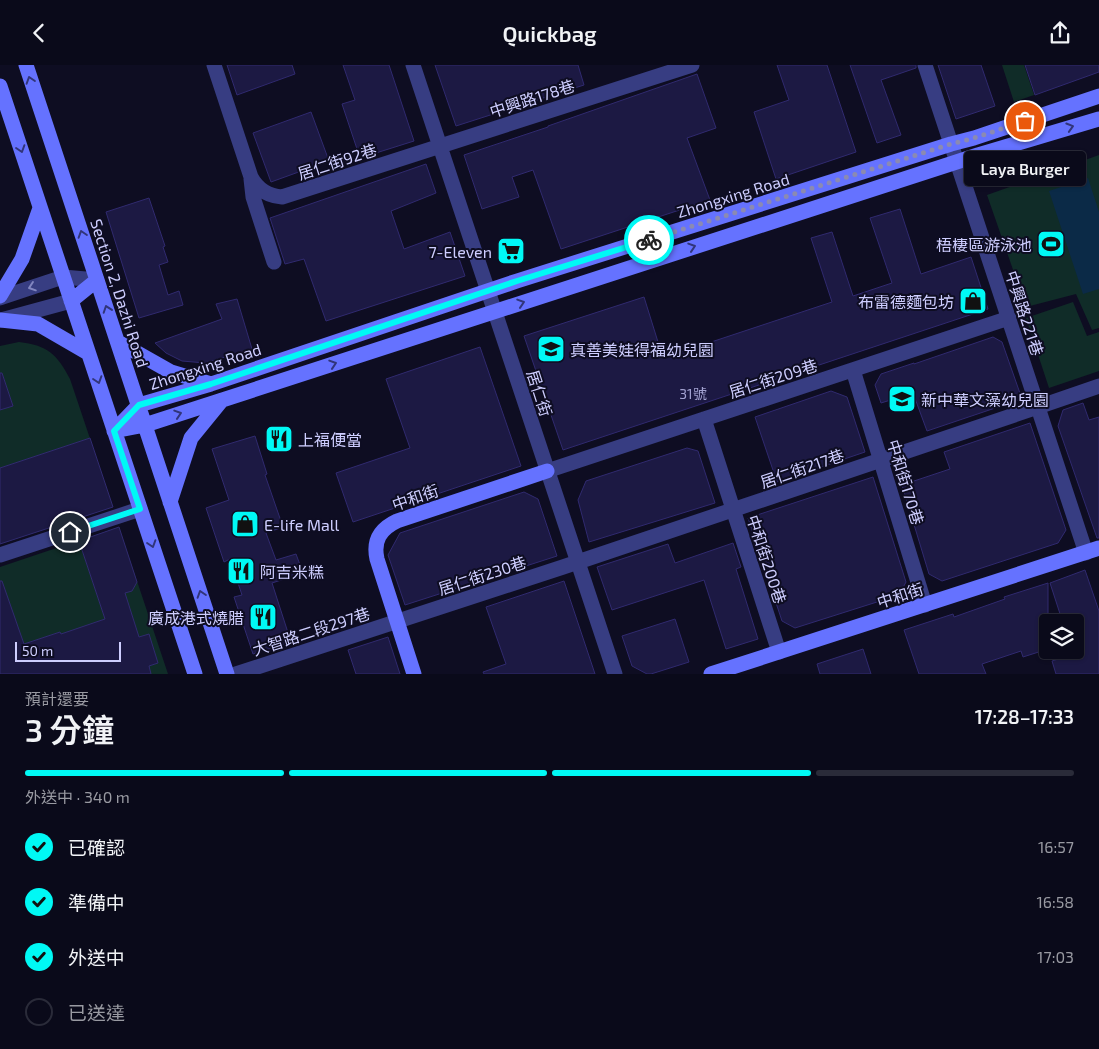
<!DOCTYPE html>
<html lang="zh-TW">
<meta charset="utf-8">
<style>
body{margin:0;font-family:"Exo 2","Noto Sans TC",sans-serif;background:#131323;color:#f1f3f6;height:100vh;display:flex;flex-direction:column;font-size:19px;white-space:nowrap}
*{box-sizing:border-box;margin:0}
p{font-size:16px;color:#999aa2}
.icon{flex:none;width:28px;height:28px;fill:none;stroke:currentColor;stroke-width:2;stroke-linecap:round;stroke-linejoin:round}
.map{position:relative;height:609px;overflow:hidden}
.sheet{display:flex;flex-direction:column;background:#0a0a1a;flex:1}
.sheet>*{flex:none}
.tools{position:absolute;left:1039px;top:549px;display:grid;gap:10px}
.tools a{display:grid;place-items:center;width:45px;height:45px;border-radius:5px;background:#0a0a1a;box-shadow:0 1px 4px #0004,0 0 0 1px #2a2b39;font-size:25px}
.scale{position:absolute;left:15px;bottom:12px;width:106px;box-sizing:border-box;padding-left:5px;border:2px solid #ceceff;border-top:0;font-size:14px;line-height:18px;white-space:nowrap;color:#ceceff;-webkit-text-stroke:4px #0e0d22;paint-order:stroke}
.pin{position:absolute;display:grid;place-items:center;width:42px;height:42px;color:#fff;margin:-21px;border:2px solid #fff;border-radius:50%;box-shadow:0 1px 5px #0007}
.courier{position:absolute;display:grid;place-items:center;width:50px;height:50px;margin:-25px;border:4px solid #00f9f5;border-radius:50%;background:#fff;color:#222;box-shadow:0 1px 6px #0007}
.bubble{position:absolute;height:35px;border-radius:5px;background:#0a0a1a;box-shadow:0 1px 4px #0004,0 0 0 1px #2a2b39;font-size:16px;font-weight:600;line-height:35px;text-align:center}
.summary em{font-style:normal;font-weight:600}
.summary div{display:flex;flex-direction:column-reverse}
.summary{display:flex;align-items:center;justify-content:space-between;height:85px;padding:0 25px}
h1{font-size:32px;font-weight:600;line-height:38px}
.bar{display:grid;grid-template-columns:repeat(4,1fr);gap:8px 5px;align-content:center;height:60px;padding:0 25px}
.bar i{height:6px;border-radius:4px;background:#2a2b39}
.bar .on{background:#00f9f5}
.bar p{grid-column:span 4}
ol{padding:0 25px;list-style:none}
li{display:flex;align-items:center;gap:15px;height:55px}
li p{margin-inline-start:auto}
li .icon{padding:5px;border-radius:50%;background:#00f9f5;color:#111;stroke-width:4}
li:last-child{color:#999aa2}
li i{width:28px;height:28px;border:2px solid #2a2b39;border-radius:50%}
header{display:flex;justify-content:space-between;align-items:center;height:65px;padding:0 25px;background:#0a0a1a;font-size:22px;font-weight:600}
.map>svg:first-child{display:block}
</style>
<header><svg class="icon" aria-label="back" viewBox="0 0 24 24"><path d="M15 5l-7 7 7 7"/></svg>Quickbag<svg class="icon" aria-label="share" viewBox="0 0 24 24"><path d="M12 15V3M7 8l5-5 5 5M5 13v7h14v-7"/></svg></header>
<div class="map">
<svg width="1099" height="609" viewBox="0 0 1099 609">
<rect width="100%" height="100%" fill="#0e0d22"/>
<!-- green -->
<path fill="#102c28" d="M1002 0H1024L1034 30 1014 37Z
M1099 90V263L1092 265 1076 229 1026 242 987 130Z
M1073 237 1087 271 1099 267V306L1049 323 1026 253Z
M19 277C47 280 57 289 70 314L113 442 0 479V281Z
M119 462 168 609H0V502Z"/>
<!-- water -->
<path fill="#0b2a47" d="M1088 113 1099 147V224L1083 229 1049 126Z"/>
<!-- building -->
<path fill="#1c1943" stroke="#302a6f" d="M227 0H292L295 9 237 30Z
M343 0H389L414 76 360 93 342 39 355 35Z
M435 0H578L584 20 456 61Z
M777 0H827L856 87 776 114 754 47 789 35Z
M850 0H916V3L881 15 901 70 877 78Z
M938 0H981L995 41 956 54Z
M1025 0H1099V7L1035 30Z
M697 9 716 63 687 73 710 135 561 184 533 105 512 112 519 132 482 144 464 90 548 62V61Z
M311 47 329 96 271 117 253 68Z
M426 99 436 128 391 146 404 184 450 167 465 211 326 256 304 194 285 199 270 153Z
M149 133 165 181 163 182 168 197 159 200 168 230 179 226 183 240 139 253 106 147Z
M900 144 921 209 971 192 988 244 563 385 524 271 644 232 663 293 832 237 811 173 832 167 853 231 892 218 870 153Z
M237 234 252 284 205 298 182 296 166 288 155 278 222 254 216 239Z
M993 272 1002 277 1022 334 927 366 913 328 881 338 875 320 881 309 914 298V299Z
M480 282 521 401 353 457 336 408 410 383 386 314Z
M0 308H2L13 341 0 345Z
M831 326 847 332 865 387 777 417 755 352Z
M1083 338 1089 355 1099 352V473H1097L1058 361 1063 345Z
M1030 358 1066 465 1058 478 942 516 929 509 902 420 950 404 944 387Z
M255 371 267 409 265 410 283 462 266 468 276 495 296 489 303 508 272 518 291 577 253 589 234 532 242 530 230 494 224 497 206 443 229 435 212 384Z
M90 373 113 442 0 479V403Z
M687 383 698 386 715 438 589 477 578 435 586 416Z
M873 412 906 517 899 530 795 563 782 556 748 453Z
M524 427 538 434 557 491 405 540 388 490 400 468Z
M119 462 137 517 132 526 125 528 139 572 149 569 158 598 149 601 151 609H0V516H2L24 579 60 567 61 569 105 554 79 476Z
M733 478 741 502 736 504 758 574 726 584 704 515 612 545 597 502 668 479 675 498Z
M1085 505 1099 546V609H1056L1052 596 1074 589 1072 585H1075V558H1063L1050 518Z
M564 516 595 609H484L483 607 506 599 486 542Z
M1048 518V584L1023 592 1021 586 982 599 986 609H919L904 565 953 549 954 552 1005 534 1004 532Z
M675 554 689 597 651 609H647L632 601 622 571Z
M388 572 400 609H356L348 585Z
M863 584 871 609H820L817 599Z"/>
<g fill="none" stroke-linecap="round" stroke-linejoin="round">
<!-- street -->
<path stroke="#373d82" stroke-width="15" d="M214 0 251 112C258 125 268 131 282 132L692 0
M413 0 615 609
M925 0 1086 488
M251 114 253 132 274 197
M0 233 63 212 97 215
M1 255 71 236
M853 305 925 540
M704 354 779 587
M547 406 1009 253
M0 490 140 444
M236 609 563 502 1038 342 1099 321"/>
<!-- secondary -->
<path stroke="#6572ff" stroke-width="15" d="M26 0 227 609
M0 21 195 609
M0 231 22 194 40 143
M71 236 97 215
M0 255 38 259 88 288
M118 277 171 307 211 319
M114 366 139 340 211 319 517 216 951 79 974 73 1099 31
M114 366 145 360 978 90 1099 54
M170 437 191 373 222 335
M414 609 377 494C373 476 380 464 397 456L547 406
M711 609 1099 483"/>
</g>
<!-- one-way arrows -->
<defs><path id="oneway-chevron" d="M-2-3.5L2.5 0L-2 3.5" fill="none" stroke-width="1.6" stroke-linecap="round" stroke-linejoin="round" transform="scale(1.25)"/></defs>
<g stroke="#31357a">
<use href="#oneway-chevron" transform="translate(30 15) rotate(-108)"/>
<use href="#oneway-chevron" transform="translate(1070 62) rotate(-17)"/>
<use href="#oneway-chevron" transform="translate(21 84) rotate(72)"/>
<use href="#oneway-chevron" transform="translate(82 169) rotate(-108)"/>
<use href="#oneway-chevron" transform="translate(692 182) rotate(-18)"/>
<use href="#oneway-chevron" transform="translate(521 238) rotate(-18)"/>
<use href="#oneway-chevron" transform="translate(107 244) rotate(-109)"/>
<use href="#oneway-chevron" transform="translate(333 299) rotate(-18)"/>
<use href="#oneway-chevron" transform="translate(98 315) rotate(72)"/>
<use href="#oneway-chevron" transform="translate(178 349) rotate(-18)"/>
<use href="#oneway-chevron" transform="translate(152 479) rotate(72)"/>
<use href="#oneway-chevron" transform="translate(201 529) rotate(-108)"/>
</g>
<use stroke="#8286c0" href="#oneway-chevron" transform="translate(32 222) rotate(161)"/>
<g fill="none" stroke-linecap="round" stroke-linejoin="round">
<!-- done -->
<path stroke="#8b8ab2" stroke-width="5" stroke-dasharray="0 9" d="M649 175 951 79 974 73 1025 56"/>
<!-- route -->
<path stroke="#00f9f5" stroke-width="6" d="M70 467 140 444 114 366 139 340 211 319 517 216 649 175"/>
</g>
<!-- icons -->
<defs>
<symbol id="stadium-square" viewBox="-11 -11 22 22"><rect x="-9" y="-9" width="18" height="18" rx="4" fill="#00f9f5" stroke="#0e0d22"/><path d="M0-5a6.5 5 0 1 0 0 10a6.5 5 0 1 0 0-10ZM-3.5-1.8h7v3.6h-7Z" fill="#111"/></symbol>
<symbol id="supermarket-square" viewBox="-11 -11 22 22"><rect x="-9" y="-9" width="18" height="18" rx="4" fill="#00f9f5" stroke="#0e0d22"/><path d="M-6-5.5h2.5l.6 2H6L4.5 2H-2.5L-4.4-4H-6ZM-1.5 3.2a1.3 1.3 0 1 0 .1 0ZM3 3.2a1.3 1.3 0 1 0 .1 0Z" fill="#111"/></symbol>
<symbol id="shop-square" viewBox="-11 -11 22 22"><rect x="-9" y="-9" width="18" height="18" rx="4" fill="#00f9f5" stroke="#0e0d22"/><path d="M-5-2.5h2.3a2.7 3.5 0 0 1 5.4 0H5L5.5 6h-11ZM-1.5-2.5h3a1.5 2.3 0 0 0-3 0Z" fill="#111"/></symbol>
<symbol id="school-square" viewBox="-11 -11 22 22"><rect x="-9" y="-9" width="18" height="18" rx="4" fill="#00f9f5" stroke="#0e0d22"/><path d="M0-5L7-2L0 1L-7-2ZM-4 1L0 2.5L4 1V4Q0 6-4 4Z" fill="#111"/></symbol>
<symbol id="restaurant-square" viewBox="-11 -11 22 22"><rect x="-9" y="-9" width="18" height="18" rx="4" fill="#00f9f5" stroke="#0e0d22"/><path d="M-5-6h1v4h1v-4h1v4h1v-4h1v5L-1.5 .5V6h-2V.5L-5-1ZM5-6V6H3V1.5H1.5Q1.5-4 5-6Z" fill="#111"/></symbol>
</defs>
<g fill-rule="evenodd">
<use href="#stadium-square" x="1035" y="163" width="32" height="32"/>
<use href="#supermarket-square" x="495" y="170" width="32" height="32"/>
<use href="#shop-square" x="957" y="220" width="32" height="32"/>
<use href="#school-square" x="535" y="268" width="32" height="32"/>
<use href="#school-square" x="886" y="318" width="32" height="32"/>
<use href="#restaurant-square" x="263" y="358" width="32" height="32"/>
<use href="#shop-square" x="229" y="443" width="32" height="32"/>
<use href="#restaurant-square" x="225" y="490" width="32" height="32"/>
<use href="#restaurant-square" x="247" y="536" width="32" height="32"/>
</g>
<g text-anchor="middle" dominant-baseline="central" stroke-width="4" stroke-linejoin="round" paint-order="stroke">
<!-- number labels -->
<g font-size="14" fill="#a2a1d0">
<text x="693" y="328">31號</text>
</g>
<!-- street labels -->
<g font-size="16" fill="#ceceff" stroke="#0e0d22">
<text transform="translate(532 33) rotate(-18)">中興路178巷</text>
<text transform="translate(337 96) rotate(-18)">居仁街92巷</text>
<text transform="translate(733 130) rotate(-17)">Zhongxing Road</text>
<text transform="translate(120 228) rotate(72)">Section 2, Dazhi Road</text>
<text transform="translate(1025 248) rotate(72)">中興路221巷</text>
<text transform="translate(205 301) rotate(-18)">Zhongxing Road</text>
<text transform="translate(773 313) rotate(-18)">居仁街209巷</text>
<text transform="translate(540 328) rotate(72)">居仁街</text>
<text transform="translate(802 403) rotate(-19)">居仁街217巷</text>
<text transform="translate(906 417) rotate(73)">中和街170巷</text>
<text transform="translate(415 432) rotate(-19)">中和街</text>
<text transform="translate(767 494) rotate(72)">中和街200巷</text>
<text transform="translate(482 510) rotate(-18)">居仁街230巷</text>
<text transform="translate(900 530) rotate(-18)">中和街</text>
<text transform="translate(311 566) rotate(-18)">大智路二段297巷</text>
</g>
<!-- poi labels -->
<g font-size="16" fill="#ceceff" stroke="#0e0d22" text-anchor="start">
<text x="1032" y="179" text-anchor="end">梧棲區游泳池</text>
<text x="492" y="186" text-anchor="end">7-Eleven</text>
<text x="954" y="236" text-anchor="end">布雷德麵包坊</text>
<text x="570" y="284">真善美娃得福幼兒園</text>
<text x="921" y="334">新中華文藻幼兒園</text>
<text x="298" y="374">上福便當</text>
<text x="264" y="459">E-life Mall</text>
<text x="260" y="506">阿吉米糕</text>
<text x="244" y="552" text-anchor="end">廣成港式燒腊</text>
</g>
</g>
</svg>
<div class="tools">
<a><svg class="icon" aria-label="layers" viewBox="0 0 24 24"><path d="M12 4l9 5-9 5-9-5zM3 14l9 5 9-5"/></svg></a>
</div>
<div class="scale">50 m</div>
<div class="pin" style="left:1025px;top:56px;background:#ea580c"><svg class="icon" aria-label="bag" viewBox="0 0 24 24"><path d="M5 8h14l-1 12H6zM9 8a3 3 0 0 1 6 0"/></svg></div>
<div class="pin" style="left:70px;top:467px;background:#1f2937"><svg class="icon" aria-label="home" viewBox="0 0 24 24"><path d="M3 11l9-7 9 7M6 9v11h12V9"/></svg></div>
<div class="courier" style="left:649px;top:175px"><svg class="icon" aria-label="bike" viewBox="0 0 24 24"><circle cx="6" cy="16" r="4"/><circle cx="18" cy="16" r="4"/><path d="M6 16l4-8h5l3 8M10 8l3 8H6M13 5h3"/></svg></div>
<div class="bubble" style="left:964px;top:86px;width:122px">Laya Burger</div>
</div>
<section class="sheet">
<div class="summary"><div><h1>3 分鐘</h1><p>預計還要</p></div><em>17:28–17:33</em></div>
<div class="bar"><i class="on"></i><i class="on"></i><i class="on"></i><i></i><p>外送中 · 340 m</p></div>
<ol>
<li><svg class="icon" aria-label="check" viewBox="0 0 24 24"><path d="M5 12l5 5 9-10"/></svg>已確認<p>16:57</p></li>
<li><svg class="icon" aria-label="check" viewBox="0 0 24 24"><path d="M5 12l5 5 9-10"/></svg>準備中<p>16:58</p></li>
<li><svg class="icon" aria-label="check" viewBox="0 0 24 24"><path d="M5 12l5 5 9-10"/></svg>外送中<p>17:03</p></li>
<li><i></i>已送達</li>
</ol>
</section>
